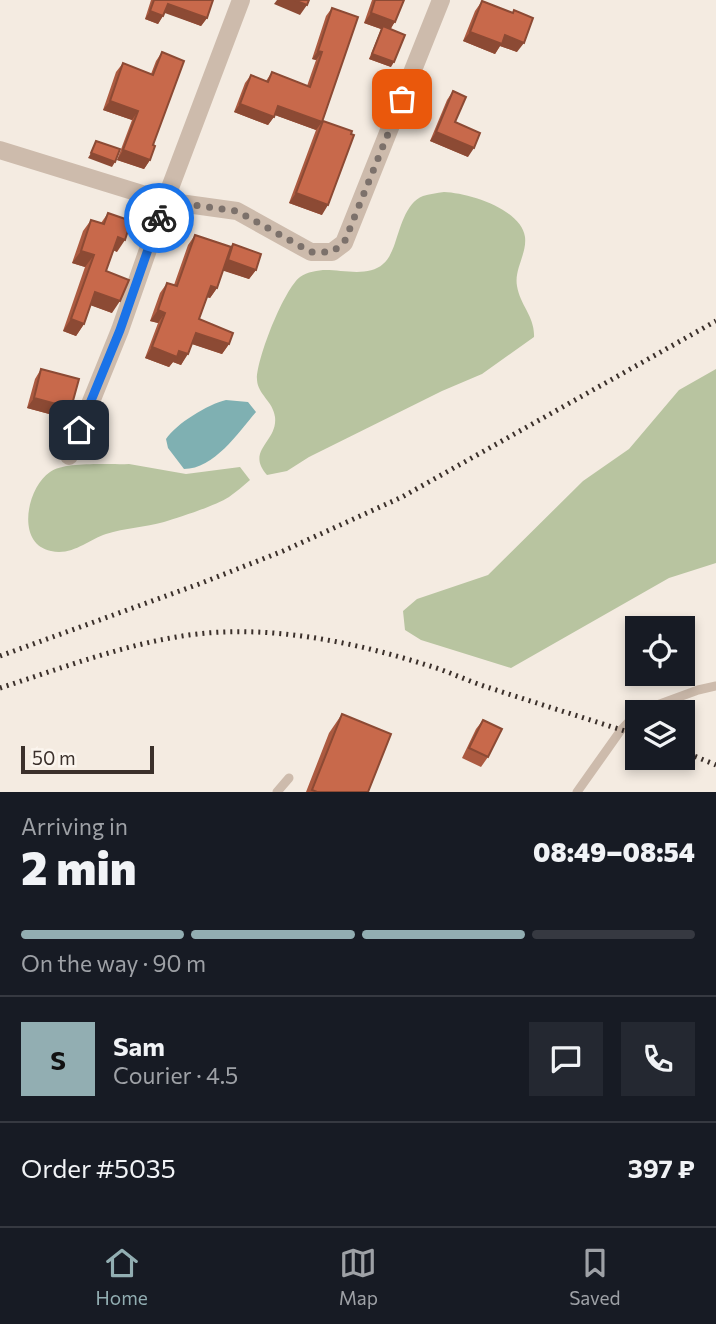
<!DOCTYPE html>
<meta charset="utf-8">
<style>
body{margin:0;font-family:Commissioner,sans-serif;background:#242831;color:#f1f3f6;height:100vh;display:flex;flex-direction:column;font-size:26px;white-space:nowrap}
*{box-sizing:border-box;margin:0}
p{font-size:23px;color:#9ea1a6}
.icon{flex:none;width:38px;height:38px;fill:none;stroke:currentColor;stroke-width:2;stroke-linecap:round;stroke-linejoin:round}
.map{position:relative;height:792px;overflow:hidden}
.details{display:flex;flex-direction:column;background:#171b24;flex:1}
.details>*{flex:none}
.tools{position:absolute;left:625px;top:616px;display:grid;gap:14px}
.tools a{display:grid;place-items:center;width:70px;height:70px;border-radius:0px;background:#171b24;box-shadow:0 4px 10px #0003;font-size:35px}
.scale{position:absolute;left:21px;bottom:18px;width:133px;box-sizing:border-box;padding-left:7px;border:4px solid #3b302b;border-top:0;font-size:19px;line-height:24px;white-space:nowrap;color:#3b302b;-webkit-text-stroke:5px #fbf5ee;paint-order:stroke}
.pin{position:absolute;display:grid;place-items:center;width:60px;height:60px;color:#fff;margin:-30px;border-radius:14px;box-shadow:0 4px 10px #0006}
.courier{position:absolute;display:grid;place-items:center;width:70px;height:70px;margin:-35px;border:5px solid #1a73e8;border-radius:50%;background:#fff;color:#222;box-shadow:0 2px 9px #0007}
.headline em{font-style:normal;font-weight:800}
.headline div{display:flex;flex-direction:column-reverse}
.headline{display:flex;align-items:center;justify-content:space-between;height:119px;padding:0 21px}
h1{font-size:46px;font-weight:800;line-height:52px}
.bar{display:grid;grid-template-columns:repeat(4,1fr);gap:10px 7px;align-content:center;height:84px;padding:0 21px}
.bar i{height:9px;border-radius:5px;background:#363941}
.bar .on{background:#92aeb2}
.bar p{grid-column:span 4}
.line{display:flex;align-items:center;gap:18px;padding:0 21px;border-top:2px solid #363941}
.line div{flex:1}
.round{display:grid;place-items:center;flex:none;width:74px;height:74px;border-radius:0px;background:#242831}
.tabs{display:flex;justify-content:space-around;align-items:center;height:98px;border-top:2px solid #363941;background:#171b24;font-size:19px;color:#9ea1a6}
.tabs a{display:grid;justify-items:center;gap:4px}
.tabs .on{color:#92aeb2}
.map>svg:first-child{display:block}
</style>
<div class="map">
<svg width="716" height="792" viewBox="0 0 716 792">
<rect width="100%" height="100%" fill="#f4ebe1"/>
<!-- green -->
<path fill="#b8c4a0" d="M444 192C469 193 521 209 525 237 527 254 514 269 517 286 520 305 535 317 534 337L482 374 442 391 309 457 287 471 267 475C245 450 278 442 275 417 273 401 258 395 257 380 256 360 284 289 300 277 307 272 318 270 326 270 343 270 369 277 383 264 389 259 391 253 394 246 400 230 405 203 423 196 429 194 437 193 444 192Z
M716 369V563L669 578 511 668 421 640 405 630 403 611 417 599 488 575 583 481 629 449 679 390Z
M129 464 186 474 240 467 250 480C243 486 236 492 229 497 215 506 180 517 164 522 145 527 125 528 106 534 88 540 72 556 51 551 15 544 27 487 50 472 66 461 109 465 129 464Z"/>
<!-- water -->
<path fill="#7fb0b2" d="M226 400 248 402 256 412C238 433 214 469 184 469L168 448 166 439C176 424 208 404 226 400Z"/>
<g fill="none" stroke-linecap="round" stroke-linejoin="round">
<!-- service -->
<path stroke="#cdbbac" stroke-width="9" d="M638 712 698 690 716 686
M277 792 289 778
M577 792 621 730 637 713"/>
<!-- minor -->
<path stroke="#cdbbac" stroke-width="18" d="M0 150 165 201 237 211 311 252H332L344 243 441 0
M69 456 120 330 165 201 241 0"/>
<!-- rail -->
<path stroke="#3b302b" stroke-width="5" stroke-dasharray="2 5" stroke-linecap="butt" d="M0 656 199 584 283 551 402 497 716 321
M0 688C62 668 125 644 189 635 270 624 354 642 430 666 450 672 470 682 490 688 539 704 588 719 637 735
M682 751 716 765"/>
</g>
<!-- wall -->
<path fill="#ac5a40" d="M151 0H213L207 18 201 26 165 12 158 24 145 19Z
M372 0H404L391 29V67L369 59 381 29 364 23Z
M482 1 512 13 514 10 517 52 500 46 495 54 463 41 475 11Z
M332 8 322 122V215L289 203 316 130 275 115 268 125 234 112 245 83 251 75 266 81 272 72 307 86 316 60 312 59 326 16Z
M162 52 153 145 150 160 144 169 117 160 132 120 103 110 116 72 123 63 151 74 156 61Z
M453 91 455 122 468 157 430 141 447 100Z
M108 213 117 252 114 250 106 271 112 313 91 305 84 324 76 336 63 331 85 267 72 263 83 231 91 220 101 223Z
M195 235 230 247 233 244 256 270 249 279 223 270 217 288 210 298 207 297 199 319 229 344 222 354 192 344 181 365 173 362 169 367 145 358 158 323 150 321 160 293 167 283 174 285 188 245Z
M41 369 64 418 27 408 35 379Z
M342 714 368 792H306L329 733Z
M483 720 488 757 481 767 462 758 476 729Z"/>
<!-- shaded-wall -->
<path fill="#8c4a34" d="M277 0H294L307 5 300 15 274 4Z
M168 4 207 18 201 26 162 12Z
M150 11 163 16 158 24 145 19Z
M371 13 395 22 388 32 383 26 381 29 364 23Z
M470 32 505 35 524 43 517 52 500 46 495 54 463 41Z
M318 51 322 52 316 60 312 59Z
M372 54 394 62 391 67 369 59Z
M110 101 138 111 132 120 103 110Z
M240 104 274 117 268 125 234 112Z
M278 106 322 122 316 130 272 114Z
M436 132 474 148 468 157 430 141Z
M123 150 150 160 144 169 117 160Z
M91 153 115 162 112 167 88 158Z
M296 193 328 205 322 215 289 203Z
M118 237 125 240 117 252 110 249Z
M81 251 94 255 85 267 72 263Z
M228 260 256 270 249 279 221 270Z
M211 286 217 288 210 298 204 296Z
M95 292 120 301 112 313 87 304Z
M158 310 165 313 158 323 150 321Z
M71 319 84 324 76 336 63 331Z
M196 333 229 344 222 354 189 343Z
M152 347 179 351 188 354 181 365 173 362 169 367 145 358Z
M34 398 71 408 64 418 27 408Z"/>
<!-- building -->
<path fill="#c8694b" stroke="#8c4a34" stroke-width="2" d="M154 0H213L207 18 168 4 163 16 150 11Z
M294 0H309L307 5Z
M375 0H404L395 22 371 13Z
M482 1 513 13 514 10 533 18 524 43 505 35 502 44 470 32Z
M332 8 358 17 322 122 278 106 274 117 240 104 251 75 268 82 272 72 310 87 322 52 318 51Z
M383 26 405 35 394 62 372 54Z
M162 52 184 61 153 145 155 146 150 160 123 150 138 111 110 101 123 63 153 75Z
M453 91 466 97 455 122 480 133 474 148 436 132Z
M323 121 352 131 351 134 354 135 328 205 296 193Z
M96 141 120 149 115 162 91 153Z
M108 213 131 221 125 240 118 237 106 271 129 280 120 301 95 292 84 324 71 319 94 255 81 251 91 220 104 224Z
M195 235 231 247 217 288 211 286 199 319 233 333 229 344 196 333 188 354 179 351 177 357 152 347 165 313 158 310 167 283 177 286Z
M233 244 261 254 256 270 228 260Z
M41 369 79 379 71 408 34 398Z
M342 714 391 734 368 792H317L312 790Z
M483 720 502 729 488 757 469 748Z"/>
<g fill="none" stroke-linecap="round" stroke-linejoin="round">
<!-- done -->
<path stroke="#7c716b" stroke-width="7" stroke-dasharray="0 12.6" d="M159 218 165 201 237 211 311 252H332L344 243 402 99"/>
<!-- route -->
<path stroke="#1a73e8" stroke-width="9" d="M79 430 120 330 159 218"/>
</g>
</svg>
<div class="tools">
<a><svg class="icon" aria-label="locate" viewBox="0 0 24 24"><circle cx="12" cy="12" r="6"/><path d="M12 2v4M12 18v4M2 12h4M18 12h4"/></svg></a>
<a><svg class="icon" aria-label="layers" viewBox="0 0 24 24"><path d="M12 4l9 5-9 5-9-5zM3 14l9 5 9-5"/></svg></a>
</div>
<div class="scale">50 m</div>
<div class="pin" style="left:402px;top:99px;background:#ea580c"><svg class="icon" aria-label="bag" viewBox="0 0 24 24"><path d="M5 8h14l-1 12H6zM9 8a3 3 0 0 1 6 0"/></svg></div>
<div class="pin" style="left:79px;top:430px;background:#1f2937"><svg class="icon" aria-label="home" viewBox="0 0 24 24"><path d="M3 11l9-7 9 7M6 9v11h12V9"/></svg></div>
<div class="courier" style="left:159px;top:218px"><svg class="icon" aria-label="bike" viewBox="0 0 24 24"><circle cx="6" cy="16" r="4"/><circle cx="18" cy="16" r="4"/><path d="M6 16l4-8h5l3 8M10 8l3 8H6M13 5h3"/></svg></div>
</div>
<section class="details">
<div class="headline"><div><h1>2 min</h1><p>Arriving in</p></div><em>08:49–08:54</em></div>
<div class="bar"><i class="on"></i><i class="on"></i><i class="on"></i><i></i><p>On the way · 90 m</p></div>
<div class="line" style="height:126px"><b class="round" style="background:#92aeb2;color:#111">S</b><div><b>Sam</b><p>Courier · 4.5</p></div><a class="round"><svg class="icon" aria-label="chat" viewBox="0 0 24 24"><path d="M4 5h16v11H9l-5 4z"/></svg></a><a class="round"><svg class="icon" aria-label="phone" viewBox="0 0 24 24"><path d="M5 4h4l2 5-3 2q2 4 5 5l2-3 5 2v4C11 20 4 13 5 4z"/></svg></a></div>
<div class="line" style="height:91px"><div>Order #5035</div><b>397 ₽</b></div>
</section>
<nav class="tabs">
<a class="on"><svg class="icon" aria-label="home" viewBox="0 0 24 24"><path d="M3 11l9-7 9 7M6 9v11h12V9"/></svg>Home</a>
<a><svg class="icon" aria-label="map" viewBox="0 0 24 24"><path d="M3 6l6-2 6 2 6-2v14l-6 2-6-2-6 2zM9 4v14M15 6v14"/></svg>Map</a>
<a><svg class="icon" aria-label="saved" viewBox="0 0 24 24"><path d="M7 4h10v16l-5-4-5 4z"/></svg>Saved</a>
</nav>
